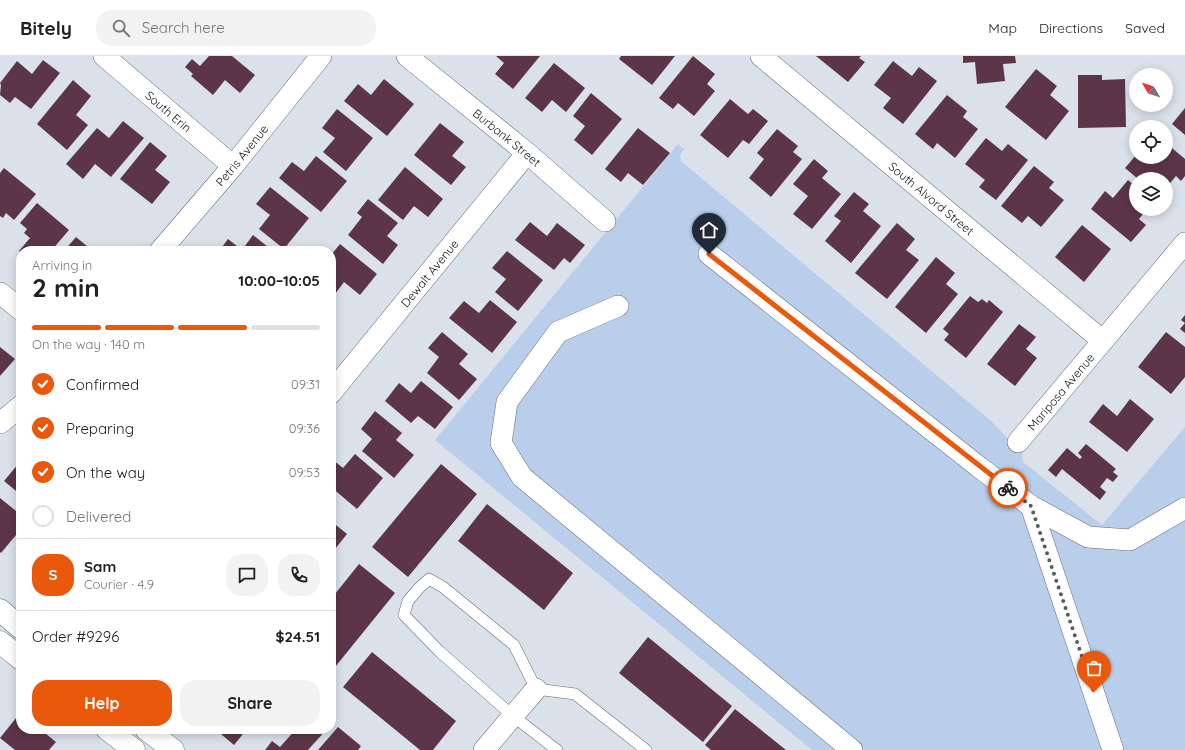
<!DOCTYPE html>
<meta charset="utf-8">
<style>
body{margin:0;font-family:Quicksand,sans-serif;background:#f2f2f2;color:#202124;height:100vh;display:flex;flex-direction:column;font-size:15px;white-space:nowrap}
*{box-sizing:border-box;margin:0}
p{font-size:13px;color:#757577}
.icon{flex:none;width:22px;height:22px;fill:none;stroke:currentColor;stroke-width:2;stroke-linecap:round;stroke-linejoin:round}
.map{position:relative;flex:1;overflow:hidden}
.sheet{position:absolute;left:16px;top:190px;width:320px;height:488px;display:flex;flex-direction:column;background:#fff;border-radius:16px;box-shadow:0 2px 10px #0003}
.sheet>*{flex:none}
.needle{width:26px;rotate:309deg}
.tools{position:absolute;left:1129px;top:12px;display:grid;gap:8px}
.tools a{display:grid;place-items:center;width:44px;height:44px;border-radius:50%;background:#fff;box-shadow:0 2px 10px #0003;font-size:20px}
.pin{position:absolute;display:grid;place-items:center;width:34px;height:34px;color:#fff;margin:-41px -17px;border-radius:50% 50% 50% 0;rotate:-45deg;box-shadow:0 0 4px #0007}
.pin .icon{rotate:45deg}
.courier{position:absolute;display:grid;place-items:center;width:40px;height:40px;margin:-20px;border:3px solid #ea580c;border-radius:50%;background:#fff;color:#222;box-shadow:0 1px 5px #0007}
.head em{font-style:normal;font-weight:800}
.head div{display:flex;flex-direction:column-reverse}
.head{display:flex;align-items:center;justify-content:space-between;height:68px;padding:0 16px}
h1{font-size:26px;font-weight:800;line-height:30px}
.bar{display:grid;grid-template-columns:repeat(4,1fr);gap:6px 4px;align-content:center;height:48px;padding:0 16px}
.bar i{height:5px;border-radius:3px;background:#e0e0e0}
.bar .on{background:#ea580c}
.bar p{grid-column:span 4}
.line{display:flex;align-items:center;gap:10px;padding:0 16px;border-top:1px solid #e0e0e0}
.line div{flex:1}
.round{display:grid;place-items:center;flex:none;width:42px;height:42px;border-radius:16px;background:#f2f2f2}
ol{padding:0 16px;list-style:none}
li{display:flex;align-items:center;gap:12px;height:44px}
li p{margin-inline-start:auto}
li .icon{padding:4px;border-radius:50%;background:#ea580c;color:#fff;stroke-width:4}
li:last-child{color:#757577}
li i{width:22px;height:22px;border:2px solid #e0e0e0;border-radius:50%}
.primary-button{display:flex;gap:8px;margin-top:auto;padding:8px 16px}
.primary-button a{flex:1;height:46px;border-radius:16px;background:#ea580c;color:#fff;font-size:16px;font-weight:800;line-height:46px;text-align:center}
.primary-button a+a{background:#f2f2f2;color:#202124}
header{display:flex;align-items:center;gap:24px;box-sizing:border-box;height:56px;padding:0 20px;background:#fff;border-bottom:1px solid #e0e0e0}
header strong{font-size:19px}
nav{display:flex;gap:22px;margin-inline-start:auto;font-size:14px}
.search{width:280px;height:36px;background:#f2f2f2;display:flex;align-items:center;gap:10px;box-sizing:border-box;padding:0 14px;border-radius:16px;color:#757577;font-size:15px}
.map>svg:first-child{display:block}
</style>
<header>
<strong>Bitely</strong>
<div class="search"><svg class="icon" aria-label="search" viewBox="0 0 24 24"><circle cx="10" cy="10" r="6"/><path d="M15 15l6 6"/></svg>Search here</div>
<nav><a>Map</a><a>Directions</a><a>Saved</a></nav>
</header>
<div class="map">
<svg width="1185" height="694" viewBox="0 0 1185 694">
<rect width="100%" height="100%" fill="#dae1eb"/>
<!-- green -->
<path fill="#b8ceea" d="M678 88 684 93 680 99 681 105 990 364 1022 397 1023 406 1102 469 1185 371V694H812L435 384Z"/>
<!-- building -->
<path fill="#5c3648" d="M209 0H232L255 19 240 37 225 24 213 39 191 20 193 18 185 11 192 3 200 10Z
M496 0H540L513 33 495 18 504 7Z
M621 0H675L652 29 619 3Z
M693 0 715 18 707 28 715 35 694 60 678 47 673 53 659 42Z
M816 0H861L859 2 865 6 848 26Z
M963 0H1015L1016 7 1003 8 1005 25 977 28 975 6 963 7Z
M43 4 60 17 31 53 15 41 10 47 0 39 1 29 0 27 17 5 32 18Z
M893 5 912 20 919 11 937 25 903 68 883 52 891 42 874 29Z
M554 7 585 32 566 56 552 44 542 56 525 42Z
M1036 13 1057 30 1050 39 1069 55 1046 84 1005 51Z
M1078 19H1102V24L1125 23 1126 71 1078 72Z
M384 23 414 48 387 80 344 45 358 28 371 39Z
M73 24 91 40 76 59 88 69 67 94 37 68Z
M591 37 622 63 592 99 574 84 585 70 573 60Z
M947 39 967 55 963 61 978 73 955 102 937 87 933 93 915 78Z
M730 43 748 58 753 53 768 65 749 88 743 84 728 102 700 79Z
M1185 52V79L1172 68Z
M337 53 373 82 346 115 323 96 335 82 322 72Z
M123 65 144 82 111 121 95 108 83 123 66 108 97 72 109 82Z
M440 67 464 86 452 100 466 111 451 129 414 99Z
M638 72 670 97 643 129 628 117 621 126 605 113Z
M777 73 798 90 793 96 802 103 771 141 749 122 764 103 757 97Z
M986 82 1002 95 1008 88 1028 104 996 144 979 131 985 124 965 108Z
M150 86 167 100 155 114 170 126 152 148 120 123Z
M1166 87 1185 103V120L1181 125 1176 120 1166 132V123H1138L1125 112 1136 99V101H1166Z
M316 100 347 125 321 156 279 122 292 106 304 115Z
M814 103 828 115 822 122 841 138 812 173 793 158 808 140 793 128Z
M1034 110 1054 126 1049 132 1064 144 1041 171 1028 160 1022 167 1001 150Z
M405 111 443 143 428 161 414 150 403 164 378 144Z
M4 112 36 138 14 164 6 157 3 162 0 160V117Z
M1128 124 1136 131V153H1147L1139 163 1146 169 1131 186 1091 153 1105 135 1113 142Z
M270 131 309 162 284 193 259 173 270 159 256 148Z
M854 136 869 148 863 155 881 170 851 207 825 185 841 165 834 160Z
M368 143 398 167 387 180 398 189 383 208 348 179 362 161 357 157Z
M37 147 69 174 51 195H21V197L19 195 30 182 24 177 27 173 20 167Z
M530 166 547 180 557 167 585 189 570 207 564 202 554 214 515 184Z
M897 167 915 183 906 194 919 204 887 243 855 217Z
M1082 169 1111 193 1084 226 1055 201Z
M253 179 273 195H219L228 183 242 194Z
M76 181 93 195H64Z
M340 188 377 218 360 239 344 226 335 238 331 235V199Z
M507 195 543 224 518 255 495 236 506 223 492 212Z
M936 201 955 217 946 228 958 238 926 277 895 251Z
M970 240 978 246 982 243 987 247 989 244 1003 256 966 302 944 284 949 278 943 273Z
M490 244 517 266 492 297 449 262 464 245 479 257Z
M1185 259V277L1180 273 1185 267 1181 264Z
M1019 268 1036 281 1026 293 1037 302 1015 330 987 308Z
M442 276 468 298 459 308 477 323 459 344 427 317 439 301 428 292Z
M1166 276 1185 291V321L1171 338 1138 311Z
M0 291 15 303 0 320Z
M421 325 453 351 435 373 418 360 411 367 385 345 399 327 411 337Z
M1130 343 1154 363 1127 396 1089 366 1103 348 1117 360Z
M375 355 402 377 396 384 414 399 394 422 362 395 372 383 361 373Z
M1086 388 1116 413 1113 416 1118 420 1113 426 1107 422 1100 431 1106 436 1100 444 1062 413 1056 421 1048 414 1067 392 1080 403 1082 401 1078 397Z
M355 398 383 422 357 453 331 431V406L333 404 343 412Z
M19 407 21 409V439L4 425Z
M441 408 477 438 408 521 372 491Z
M0 442 21 459V473L1 497 0 496Z
M487 448 573 517 544 554 458 485Z
M331 451 336 455 331 462Z
M331 465 347 478 331 498Z
M359 508 395 537 331 616V543Z
M648 581 732 650 703 686 619 617Z
M372 596 456 665 433 694H420L343 631Z
M735 653 786 694H711L705 689Z
M20 657 21 673H40L56 686 49 694H15L0 682Z
M338 671 361 690 358 694H318Z
M215 673H247L234 689Z
M296 673H327L308 694H265L272 685 280 691Z"/>
<g fill="none" stroke-linecap="round" stroke-linejoin="round">
<defs>
<path id="service" d="M557 694 513 660 439 595 404 559 408 545 419 532 429 523 443 531 514 589 536 633 575 638 646 694"/>
<g id="minor">
<path id="s1" d="M104 0 233 110"/>
<path id="s2" d="M407 0 527 97 605 165"/>
<path id="s3" d="M761 0 1103 285"/>
<path id="s4" d="M160 195 233 110 321 0"/>
<path d="M709 198 979 411 1031 450 1088 481 1130 484 1185 452"/>
<path d="M0 237 21 254"/>
<path d="M618 250 558 276 507 346 501 387 522 421 852 694"/>
<path id="s5" d="M331 337 527 97"/>
<path d="M0 367 21 350"/>
<path id="s6" d="M1018 386 1185 187"/>
<path d="M1031 450 1113 694"/>
<path d="M484 694 536 633"/>
</g>
<path id="tertiary" d="M0 554 21 572
M0 586 21 603
M107 673 134 694
M146 673 173 694"/>
</defs>
<!-- service casing -->
<use href="#service" stroke="#686e77" stroke-width="12"/>
<!-- minor casing -->
<use href="#minor" stroke="#686e77" stroke-width="22"/>
<!-- tertiary casing -->
<use href="#tertiary" stroke="#686e77" stroke-width="23"/>
<!-- service -->
<use href="#service" stroke="#fff" stroke-width="11"/>
<!-- minor -->
<use href="#minor" stroke="#fff" stroke-width="21"/>
<!-- tertiary -->
<use href="#tertiary" stroke="#fff" stroke-width="22"/>
</g>
<g fill="none" stroke-linecap="round" stroke-linejoin="round">
<!-- done -->
<path stroke="#575c61" stroke-width="4" stroke-dasharray="0 7.2" d="M1008 432 1031 450 1094 636"/>
<!-- route -->
<path stroke="#ea580c" stroke-width="5" d="M709 198 1008 432"/>
</g>
<g text-anchor="middle" dominant-baseline="central" stroke-width="4" stroke-linejoin="round" paint-order="stroke">
<!-- street labels -->
<g font-size="12" fill="#111417" stroke="#fff">
<text stroke="none"><textPath href="#s1" startOffset="85">South Erin</textPath></text>
<text stroke="none"><textPath href="#s2" startOffset="129">Burbank Street</textPath></text>
<text stroke="none"><textPath href="#s4" startOffset="126">Petris Avenue</textPath></text>
<text stroke="none"><textPath href="#s3" startOffset="222">South Alvord Street</textPath></text>
<text stroke="none"><textPath href="#s5" startOffset="155">Dewalt Avenue</textPath></text>
<text stroke="none"><textPath href="#s6" startOffset="66">Mariposa Avenue</textPath></text>
</g>
</g>
</svg>
<div class="tools">
<a><svg class="needle" viewBox="-14 -14 28 28"><path d="M0-13l5 13h-10z" fill="#e53935"/><path d="M0 13l5-13h-10z" fill="#757577"/></svg></a>
<a><svg class="icon" aria-label="locate" viewBox="0 0 24 24"><circle cx="12" cy="12" r="6"/><path d="M12 2v4M12 18v4M2 12h4M18 12h4"/></svg></a>
<a><svg class="icon" aria-label="layers" viewBox="0 0 24 24"><path d="M12 4l9 5-9 5-9-5zM3 14l9 5 9-5"/></svg></a>
</div>
<div class="pin" style="left:1094px;top:636px;background:#ea580c"><svg class="icon" aria-label="bag" viewBox="0 0 24 24"><path d="M5 8h14l-1 12H6zM9 8a3 3 0 0 1 6 0"/></svg></div>
<div class="pin" style="left:709px;top:198px;background:#1f2937"><svg class="icon" aria-label="home" viewBox="0 0 24 24"><path d="M3 11l9-7 9 7M6 9v11h12V9"/></svg></div>
<div class="courier" style="left:1008px;top:432px"><svg class="icon" aria-label="bike" viewBox="0 0 24 24"><circle cx="6" cy="16" r="4"/><circle cx="18" cy="16" r="4"/><path d="M6 16l4-8h5l3 8M10 8l3 8H6M13 5h3"/></svg></div>
<section class="sheet">
<div class="head"><div><h1>2 min</h1><p>Arriving in</p></div><em>10:00–10:05</em></div>
<div class="bar"><i class="on"></i><i class="on"></i><i class="on"></i><i></i><p>On the way · 140 m</p></div>
<ol>
<li><svg class="icon" aria-label="check" viewBox="0 0 24 24"><path d="M5 12l5 5 9-10"/></svg>Confirmed<p>09:31</p></li>
<li><svg class="icon" aria-label="check" viewBox="0 0 24 24"><path d="M5 12l5 5 9-10"/></svg>Preparing<p>09:36</p></li>
<li><svg class="icon" aria-label="check" viewBox="0 0 24 24"><path d="M5 12l5 5 9-10"/></svg>On the way<p>09:53</p></li>
<li><i></i>Delivered</li>
</ol>
<div class="line" style="height:72px"><b class="round" style="background:#ea580c;color:#fff">S</b><div><b>Sam</b><p>Courier · 4.9</p></div><a class="round"><svg class="icon" aria-label="chat" viewBox="0 0 24 24"><path d="M4 5h16v11H9l-5 4z"/></svg></a><a class="round"><svg class="icon" aria-label="phone" viewBox="0 0 24 24"><path d="M5 4h4l2 5-3 2q2 4 5 5l2-3 5 2v4C11 20 4 13 5 4z"/></svg></a></div>
<div class="line" style="height:52px"><div>Order #9296</div><b>$24.51</b></div>
<div class="primary-button"><a>Help</a><a>Share</a></div>
</section>
</div>
